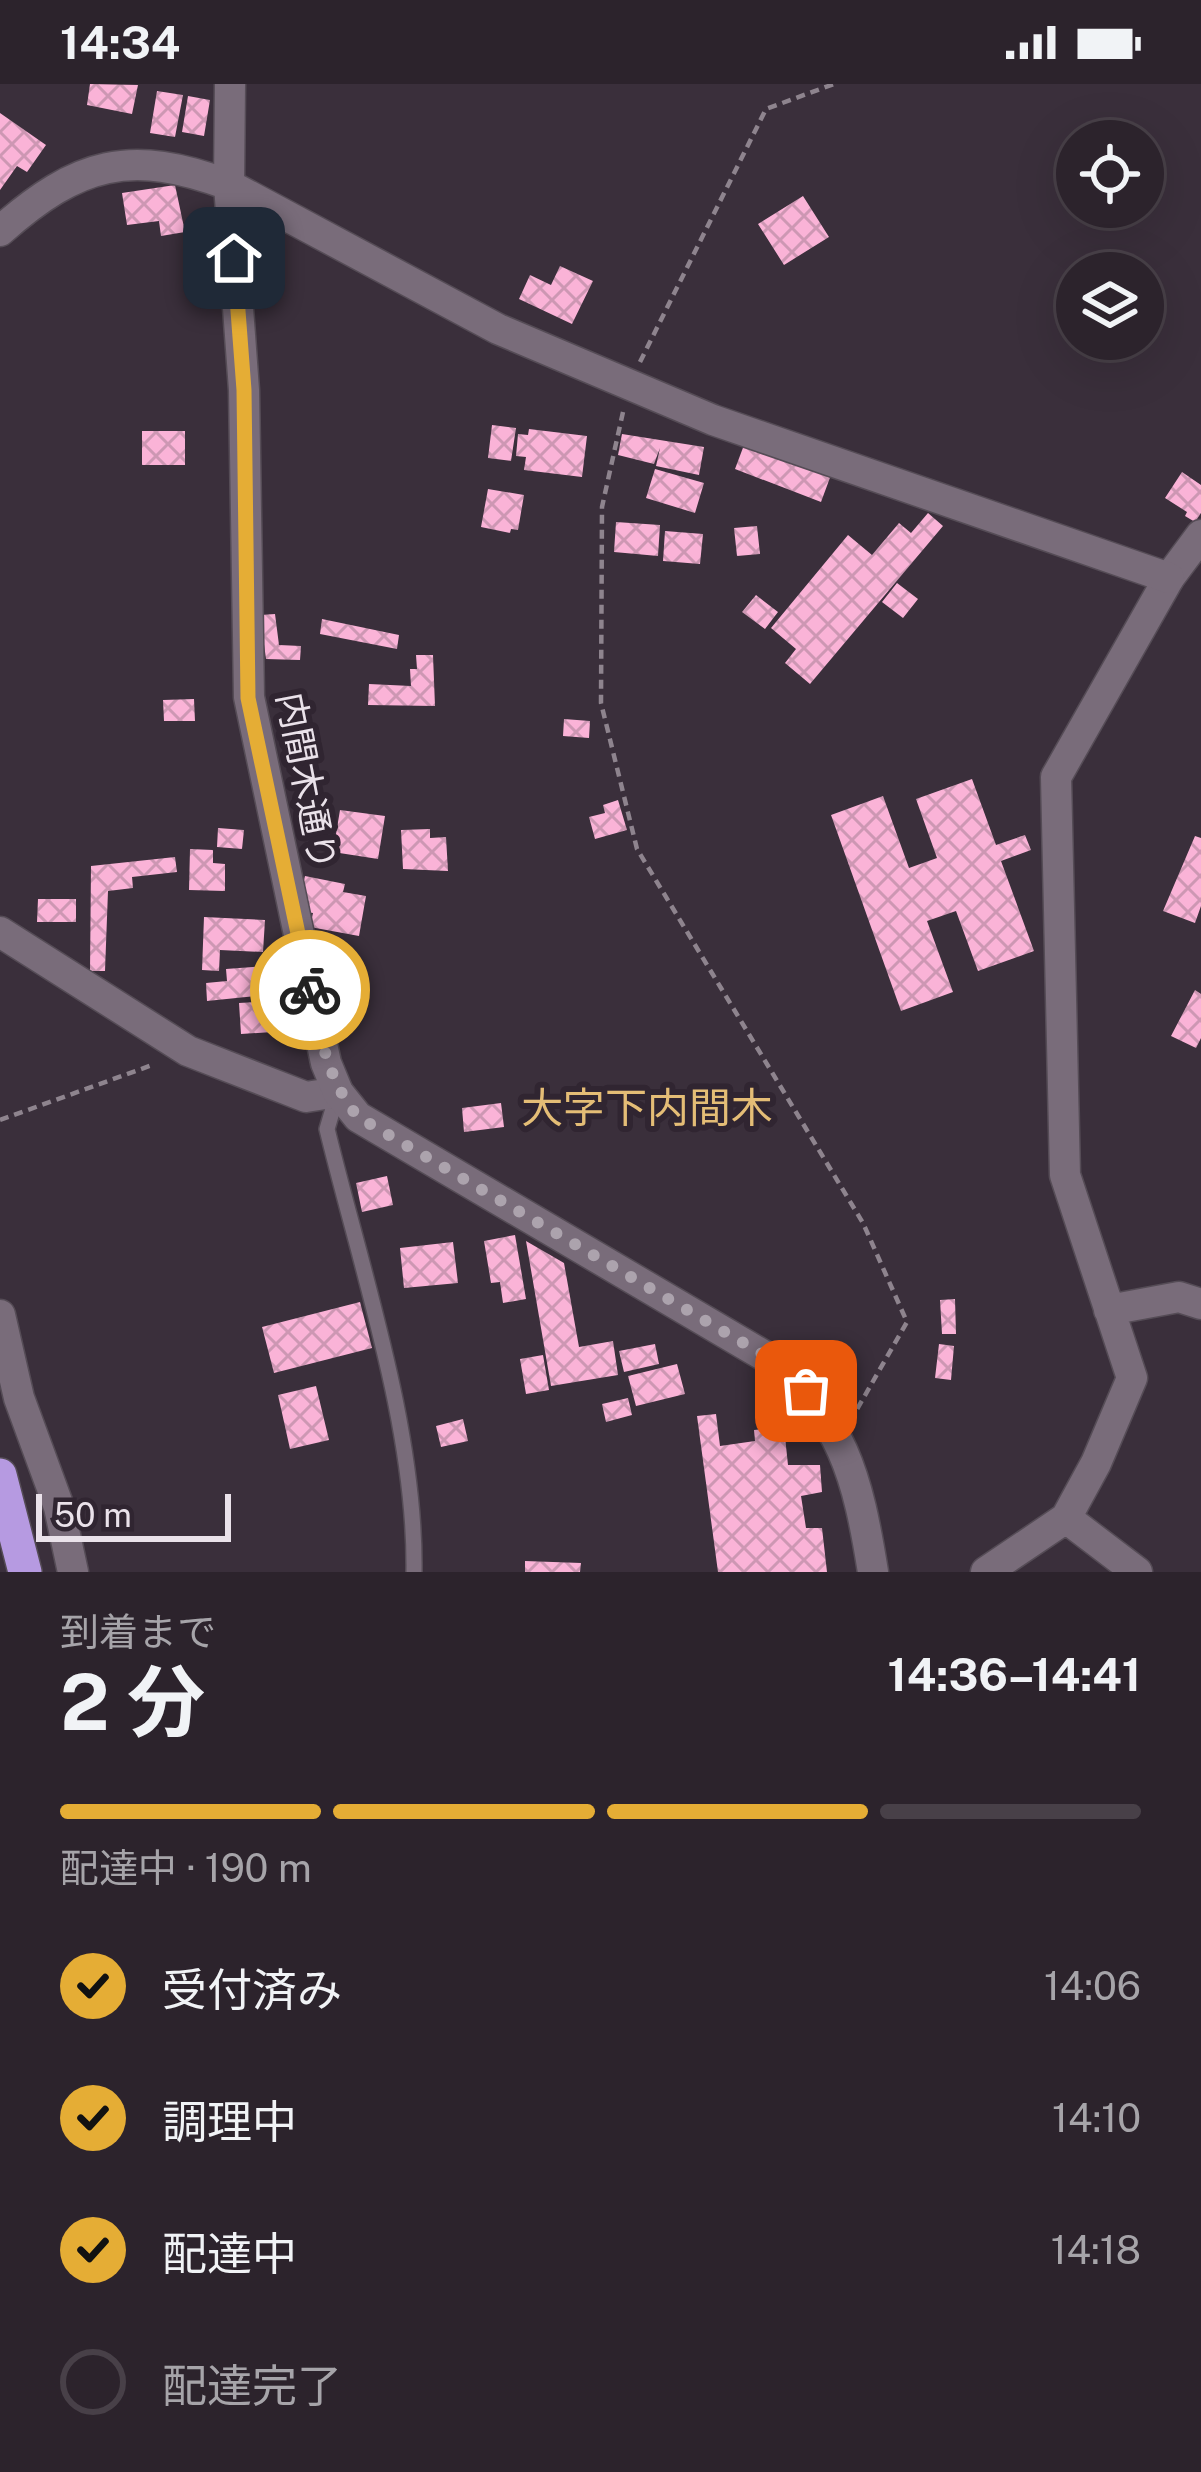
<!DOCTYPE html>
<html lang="ja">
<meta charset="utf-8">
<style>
body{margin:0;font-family:"Public Sans","Noto Sans JP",sans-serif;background:#382f38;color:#f1f3f6;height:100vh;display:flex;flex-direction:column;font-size:45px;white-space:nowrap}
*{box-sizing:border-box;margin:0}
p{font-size:39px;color:#a6a4a9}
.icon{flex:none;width:66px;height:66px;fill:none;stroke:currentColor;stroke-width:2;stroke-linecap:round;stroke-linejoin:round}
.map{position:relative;height:1488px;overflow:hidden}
.panel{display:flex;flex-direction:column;background:#2c232c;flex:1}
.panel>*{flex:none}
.buttons{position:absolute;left:1056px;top:36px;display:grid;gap:24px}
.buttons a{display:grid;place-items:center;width:108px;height:108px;border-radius:50%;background:#2c232c;box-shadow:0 12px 48px #0002,0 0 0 3px #484048;font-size:60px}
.scale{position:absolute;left:36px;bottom:30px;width:195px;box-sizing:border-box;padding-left:12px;border:6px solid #eae2ea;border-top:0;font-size:33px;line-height:42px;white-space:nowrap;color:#eae2ea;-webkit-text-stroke:9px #302531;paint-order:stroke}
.pin{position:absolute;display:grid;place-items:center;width:102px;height:102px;color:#fff;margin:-51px;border-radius:24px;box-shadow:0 6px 18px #0006}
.courier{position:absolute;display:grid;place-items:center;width:120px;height:120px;margin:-60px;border:9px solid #e5ad35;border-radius:50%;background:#fff;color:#222;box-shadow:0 3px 15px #0007}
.head em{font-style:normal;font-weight:700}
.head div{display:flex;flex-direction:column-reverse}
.head{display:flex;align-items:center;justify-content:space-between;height:204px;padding:0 60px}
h1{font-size:78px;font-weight:700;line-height:90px}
.bar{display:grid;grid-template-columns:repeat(4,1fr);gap:18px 12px;align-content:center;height:144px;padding:0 60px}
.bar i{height:15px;border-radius:9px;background:#484048}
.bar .on{background:#e5ad35}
.bar p{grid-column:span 4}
ol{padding:0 60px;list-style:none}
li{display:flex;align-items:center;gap:36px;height:132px}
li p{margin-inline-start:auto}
li .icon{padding:12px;border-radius:50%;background:#e5ad35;color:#111;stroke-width:4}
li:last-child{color:#a6a4a9}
li i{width:66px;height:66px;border:6px solid #484048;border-radius:50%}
.status{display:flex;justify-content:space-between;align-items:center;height:84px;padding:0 60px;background:#2c232c;direction:ltr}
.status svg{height:33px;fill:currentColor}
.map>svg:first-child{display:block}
</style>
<div class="status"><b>14:34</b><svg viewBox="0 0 49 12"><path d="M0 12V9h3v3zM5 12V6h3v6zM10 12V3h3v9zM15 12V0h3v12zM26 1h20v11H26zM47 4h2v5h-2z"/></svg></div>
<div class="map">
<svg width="1201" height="1488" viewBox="0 0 1201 1488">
<defs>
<pattern id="building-cross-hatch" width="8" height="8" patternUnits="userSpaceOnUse" patternTransform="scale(3)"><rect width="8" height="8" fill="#fab3d7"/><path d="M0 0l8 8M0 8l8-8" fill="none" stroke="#cd97b3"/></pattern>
</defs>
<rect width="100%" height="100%" fill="#3a2f3b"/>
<!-- building -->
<path fill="url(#building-cross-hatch)" d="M90 0 138 1 132 30 87 21Z
M157 7 183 11 175 53 150 49Z
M188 12 210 16 204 52 182 48Z
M0 29 46 61 27 88 17 82 0 106Z
M175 101 185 148 161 152 159 137 127 141 122 109Z
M803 112 829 153 784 181 758 140Z
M560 182 593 197 572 240 519 215 530 191 551 201Z
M492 341 516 344 511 377 488 374Z
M529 345 587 352 582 393 524 386 526 373 516 372 518 350 528 351Z
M142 347H185V381H142Z
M622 350 704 363 699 391 656 382 660 364 654 380 618 371Z
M744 361 831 391 821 418 735 385Z
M655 385 704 399 695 429 646 414Z
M1182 388 1201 401V429L1195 438 1185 432 1187 428 1165 414Z
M488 405 524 411 518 446 511 445 510 449 481 443Z
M928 429 943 442 810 600 785 579 796 565 771 544 848 451 872 471 899 439 911 449Z
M616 438 660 441 658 472 614 468Z
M757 442 760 470 737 472 734 444Z
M665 447 703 450 700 480 663 477Z
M897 499 918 515 903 534 882 518Z
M756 511 778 528 765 545 742 528Z
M275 530 279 561 301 562 300 576 266 575 260 531Z
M322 535 399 551 397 565 320 550Z
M416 571H433L435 622 368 621 369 600 411 602 410 585H417Z
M194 615 195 637H164L163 616Z
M564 635 590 637 589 654 563 652Z
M972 695 996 761 1025 751 1031 766 1001 777 1034 867 978 887 956 827 927 837 953 908 901 927 831 731 883 712 909 784 937 774 916 715Z
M618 716 627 746 595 755 589 733 605 729 603 721Z
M340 726 385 732 378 775 333 768Z
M218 744 244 746 242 765 217 763Z
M430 745V754L446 753 448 787 403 785 401 746Z
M1195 752 1201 754V822L1195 839 1163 827Z
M190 765 213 766V779L225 780V807L189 806Z
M175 773 177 788 132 793 133 804 108 807 105 887H90L91 782Z
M305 792 345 800 343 808 366 812 359 852 310 843 313 829 305 828 301 809Z
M38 815H76V838H37Z
M204 833 265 836 263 868 220 866 219 887 202 886Z
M264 882 267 911 207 917 206 899 227 897 226 885Z
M1195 906 1201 910V954L1196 964 1171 952Z
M285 916 287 947 241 950 239 919Z
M501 1019 504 1043 464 1048 462 1024Z
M387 1092 393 1121 362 1128 356 1099Z
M515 1151 526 1215 503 1219 500 1198 491 1199 484 1157Z
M526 1157 564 1179 579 1263 613 1257 618 1291 551 1302Z
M453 1158 458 1199 404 1204 400 1164Z
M955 1215 956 1250H942L940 1216Z
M360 1218 372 1264 274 1289 262 1243Z
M655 1260 659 1280 624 1288 619 1267Z
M939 1260 954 1262 951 1296 935 1294Z
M543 1271 549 1306 526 1310 520 1275Z
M677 1280 685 1310 636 1322 628 1292Z
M316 1302 329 1356 290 1365 278 1311Z
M628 1314 632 1331 606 1338 602 1320Z
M716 1330 720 1362 755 1357 754 1346 784 1343 788 1381H820L822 1408 801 1412 806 1444H822L827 1488H718L697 1332Z
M463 1335 468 1357 441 1363 436 1342Z
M525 1477 581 1479 580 1488H525Z"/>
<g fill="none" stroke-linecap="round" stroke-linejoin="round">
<defs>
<path id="service" d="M337 1011 327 1045C361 1185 416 1345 414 1488"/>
<path id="minor" d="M0 848 188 967 306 1013 338 1008
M1109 1226 1179 1213 1201 1220
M0 1231 19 1314 59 1423 73 1488
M1066 1434 1137 1488
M986 1488 1066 1434 1096 1379 1132 1294 1065 1091 1056 693 1169 494 1201 451"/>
<path id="tertiary" d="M230 0 229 101 244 306 249 613 326 979 338 1008 358 1033 763 1271C843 1330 858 1395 873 1488
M0 147C78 78 130 64 229 101L498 245 713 336 1169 494"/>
<path id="trunk" d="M0 1391 25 1488"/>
</defs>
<!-- service casing -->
<use href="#service" stroke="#554c56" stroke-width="18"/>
<!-- minor casing -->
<use href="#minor" stroke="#554c56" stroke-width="33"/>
<!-- tertiary casing -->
<use href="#tertiary" stroke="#554c56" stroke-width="33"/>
<!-- trunk casing -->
<use href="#trunk" stroke="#554c56" stroke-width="36"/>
<!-- path -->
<path stroke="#8e848e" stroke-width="4.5" stroke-dasharray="9 6" stroke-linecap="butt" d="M640 278 766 25 834 0
M623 328 602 423 601 619 637 765 863 1139 907 1238 856 1327
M0 1036 155 980"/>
<!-- service -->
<use href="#service" stroke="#796c7a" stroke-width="15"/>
<!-- minor -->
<use href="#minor" stroke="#796c7a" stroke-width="30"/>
<!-- tertiary -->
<use href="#tertiary" stroke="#796c7a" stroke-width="30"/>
<!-- trunk -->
<use href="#trunk" stroke="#b69ae1" stroke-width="33"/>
</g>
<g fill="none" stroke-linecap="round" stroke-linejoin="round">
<!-- done -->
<path stroke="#aca3ad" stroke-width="12" stroke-dasharray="0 21.6" d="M310 906C321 953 327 995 358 1033L764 1271 806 1307"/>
<!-- route -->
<path stroke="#e5ad35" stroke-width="15" d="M234 174 244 306 248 614 310 906"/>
</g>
<g text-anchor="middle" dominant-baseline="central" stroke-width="12" stroke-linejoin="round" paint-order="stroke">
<!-- street labels -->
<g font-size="36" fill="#eae2ea" stroke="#302531">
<text transform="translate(307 697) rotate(79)">内間木通り</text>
</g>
<!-- quarter labels -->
<g font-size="42" fill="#e4bd76" stroke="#302531">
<text x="647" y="1023">大字下内間木</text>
</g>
</g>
</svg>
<div class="buttons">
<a><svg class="icon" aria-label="locate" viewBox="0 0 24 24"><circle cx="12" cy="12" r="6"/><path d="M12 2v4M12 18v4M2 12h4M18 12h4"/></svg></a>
<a><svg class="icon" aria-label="layers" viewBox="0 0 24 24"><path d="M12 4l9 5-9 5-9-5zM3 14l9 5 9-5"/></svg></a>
</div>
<div class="scale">50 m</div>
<div class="pin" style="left:806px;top:1307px;background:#ea580c"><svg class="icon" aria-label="bag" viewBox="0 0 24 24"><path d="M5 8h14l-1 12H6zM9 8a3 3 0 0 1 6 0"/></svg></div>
<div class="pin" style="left:234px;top:174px;background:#1f2937"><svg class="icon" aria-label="home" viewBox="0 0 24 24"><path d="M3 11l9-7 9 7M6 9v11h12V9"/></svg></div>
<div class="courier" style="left:310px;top:906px"><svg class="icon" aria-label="bike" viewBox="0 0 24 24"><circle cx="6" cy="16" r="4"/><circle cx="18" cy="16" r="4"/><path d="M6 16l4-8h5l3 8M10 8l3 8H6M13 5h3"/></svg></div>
</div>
<section class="panel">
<div class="head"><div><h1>2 分</h1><p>到着まで</p></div><em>14:36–14:41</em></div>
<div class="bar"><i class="on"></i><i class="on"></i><i class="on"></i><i></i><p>配達中 · 190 m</p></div>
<ol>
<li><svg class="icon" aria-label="check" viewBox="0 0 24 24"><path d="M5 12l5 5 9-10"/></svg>受付済み<p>14:06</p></li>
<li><svg class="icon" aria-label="check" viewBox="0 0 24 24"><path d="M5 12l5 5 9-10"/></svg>調理中<p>14:10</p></li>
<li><svg class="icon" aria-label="check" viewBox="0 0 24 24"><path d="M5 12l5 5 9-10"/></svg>配達中<p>14:18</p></li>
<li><i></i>配達完了</li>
</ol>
</section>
